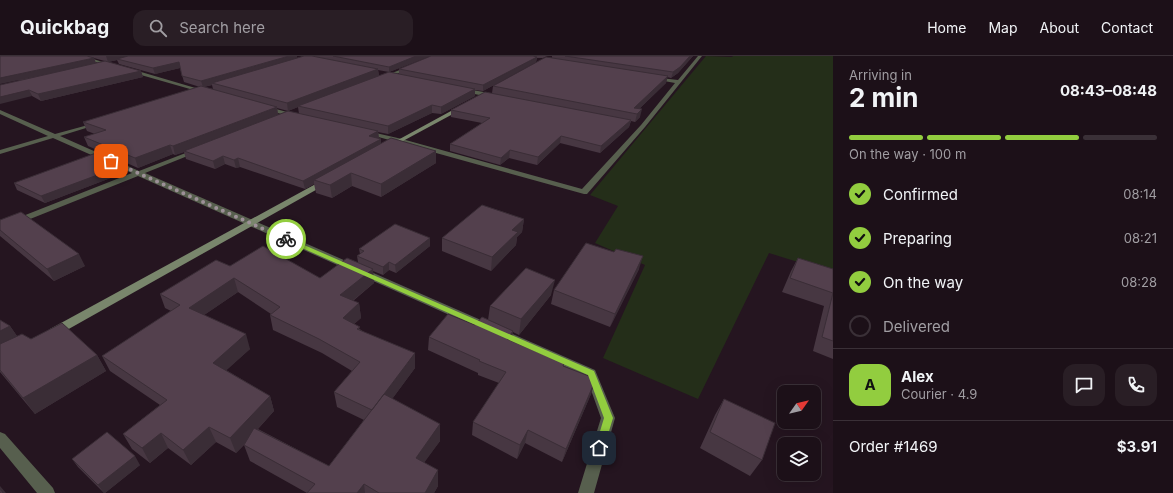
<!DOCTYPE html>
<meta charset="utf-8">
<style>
body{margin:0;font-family:Inter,sans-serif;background:#291e25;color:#f1f3f6;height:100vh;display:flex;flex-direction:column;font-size:15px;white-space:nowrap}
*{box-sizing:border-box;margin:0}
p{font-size:13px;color:#a09da2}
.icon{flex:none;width:22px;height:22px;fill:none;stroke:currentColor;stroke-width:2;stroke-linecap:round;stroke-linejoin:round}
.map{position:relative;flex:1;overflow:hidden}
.drawer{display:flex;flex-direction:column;background:#1c1018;width:340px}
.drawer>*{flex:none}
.needle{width:26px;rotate:56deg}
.tools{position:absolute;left:777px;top:329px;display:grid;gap:8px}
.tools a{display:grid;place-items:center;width:44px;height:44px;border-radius:8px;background:#1c1018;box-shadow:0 4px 16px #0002,0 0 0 1px #3a3037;font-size:20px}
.pin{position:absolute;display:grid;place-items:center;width:34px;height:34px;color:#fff;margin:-17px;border-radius:8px;box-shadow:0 2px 6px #0006}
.courier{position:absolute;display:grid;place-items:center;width:40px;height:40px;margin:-20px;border:3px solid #92cd3f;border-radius:50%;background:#fff;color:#222;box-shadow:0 1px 5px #0007}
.head em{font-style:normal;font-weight:700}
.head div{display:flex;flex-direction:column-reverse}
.head{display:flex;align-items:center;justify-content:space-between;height:68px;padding:0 16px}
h1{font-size:26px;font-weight:700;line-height:30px}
.bar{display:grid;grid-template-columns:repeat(4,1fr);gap:6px 4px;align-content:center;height:48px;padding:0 16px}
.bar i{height:5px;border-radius:3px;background:#3a3037}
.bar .on{background:#92cd3f}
.bar p{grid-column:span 4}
.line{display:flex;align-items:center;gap:10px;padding:0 16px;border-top:1px solid #3a3037}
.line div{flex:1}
.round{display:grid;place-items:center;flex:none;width:42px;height:42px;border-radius:12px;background:#291e25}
ol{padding:0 16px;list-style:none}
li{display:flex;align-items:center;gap:12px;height:44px}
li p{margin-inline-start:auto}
li .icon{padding:4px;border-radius:50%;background:#92cd3f;color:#111;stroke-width:4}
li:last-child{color:#a09da2}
li i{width:22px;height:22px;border:2px solid #3a3037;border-radius:50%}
header{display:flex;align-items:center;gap:24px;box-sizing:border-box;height:56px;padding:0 20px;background:#1c1018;border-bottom:1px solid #3a3037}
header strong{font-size:19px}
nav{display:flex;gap:22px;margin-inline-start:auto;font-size:14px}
.search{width:280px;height:36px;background:#291e25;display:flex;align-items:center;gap:10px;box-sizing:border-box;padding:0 14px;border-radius:12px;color:#a09da2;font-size:15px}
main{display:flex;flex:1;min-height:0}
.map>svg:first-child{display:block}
</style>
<header>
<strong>Quickbag</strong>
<div class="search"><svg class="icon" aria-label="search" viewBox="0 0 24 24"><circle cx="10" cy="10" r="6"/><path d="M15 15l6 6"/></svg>Search here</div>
<nav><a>Home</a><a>Map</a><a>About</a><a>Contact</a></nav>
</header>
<main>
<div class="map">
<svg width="833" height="437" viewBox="0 0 833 437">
<rect width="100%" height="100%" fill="#251520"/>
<!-- green -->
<path fill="#242e19" d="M706 0 732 1 733 0H833V217L769 197 698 343 603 302 645 209 595 187 618 150 590 139Z"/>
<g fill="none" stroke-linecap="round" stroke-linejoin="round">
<!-- street -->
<path fill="#575f4e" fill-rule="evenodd" d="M77 0H84L115 10 111 11Z
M434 0H440L384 23 380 22Z
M698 0H702L645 71 587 138H584L364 77 367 75 402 83 582 133 641 69 675 27 653 23 651 21 678 24Z
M127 13H131L209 36 204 37 127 15Z
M461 32 495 38 498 40 495 42 459 35 458 34Z
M265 50 298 59 299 60 296 62 263 53 262 52Z
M0 54 55 78 99 66V68L60 80 139 115 196 93H200V95L145 117 595 314 615 362 594 437H578L601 362 586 320 138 120 0 175V169L132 117 53 82 0 98V94L48 80 0 58Z
M0 376 5 378 53 432 55 437H37L0 392Z"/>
<!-- secondary -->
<path fill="#79866c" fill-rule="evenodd" d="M462 49 465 51 464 52 390 92 385 91Z
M323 124H329L330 126 58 279H50L48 276 50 273Z"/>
</g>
<!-- wall -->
<path fill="#473742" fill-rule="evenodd" d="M0 0H297V2L304 0H430L389 16 399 18V13L431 0H547L543 2H537L536 6 483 35 475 34V40L441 58 432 57 388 78 378 76 379 83H381V88L436 95V107L381 141 352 130 332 142 316 137 314 128 305 133 240 111 236 112 225 108 215 113 186 103 184 96 175 99 173 98 138 112 88 90 84 81 95 78 87 75 83 66 200 31 184 26 180 12 155 18 119 8 117 4 108 6 94 2 96 7 141 15 143 21 41 45 32 40ZM378 14 389 16 379 20ZM212 29 213 33 204 31ZM298 51 299 58 278 59 277 52 288 55Z
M552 0H693L678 17 671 22 667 21 666 27 639 53 640 61 635 66 631 65 629 71 600 97 560 87 537 109 509 102 500 109 450 95V88L482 67 451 61V54L492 37 493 30 552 2Z
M117 106 121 118 45 147 17 134 14 127Z
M524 163 522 176 517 181 516 189 491 215 442 195V182Z
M0 164 85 210 54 225 0 180Z
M430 182V190L396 217 389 214 383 219 373 215 374 227 353 245 359 247 361 262 354 268 361 274 415 312 392 343 440 385 424 406 438 430 434 437H307L250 405 244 389 246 387 236 397 216 386 191 409 168 392 150 407 132 393 123 378 160 349 110 315 102 300 171 255 165 252 160 238 230 210 320 222 358 206 357 200 360 198 359 193ZM238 236 271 258 270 259 273 274 322 297 352 315 334 336 337 351 364 364 329 410 258 373 274 355 270 340 226 314 250 293 204 259Z
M614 196 639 213 610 271 551 248 554 234Z
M798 202 833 213V303L813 295 824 250 782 236 791 215Z
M551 239 519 279 513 276 511 285 595 325 591 338 562 406 525 387 517 403 472 379 473 366 499 327 478 319V317L428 294 429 281 488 264 490 250Z
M0 264 10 270 17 280 97 299 106 315 35 358 0 316Z
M724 343 762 404 750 420 700 392 715 359Z
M72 403 140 409 105 437H104L78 411Z"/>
<!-- shaded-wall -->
<path fill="#3a2d36" d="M106 0H137L117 3V4L108 6Z
M289 0H297V3L212 27V29L203 31 201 25Z
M416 0H430L389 16V11Z
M690 0H693L678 17 671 22 673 16Z
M537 1 536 6 483 35V29Z
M94 2 96 8 0 28V22Z
M179 6 180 12 155 18 153 12Z
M378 13 379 20 298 50V51L288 55 287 47Z
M141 15 143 21 41 45 38 38Z
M668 20 666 27 635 57 634 52Z
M475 33V40L441 58V51Z
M29 34 32 40 0 48V41Z
M432 49V57L388 78V70Z
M277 51 278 59 184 95V96L175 99 173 90Z
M642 53 640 61 635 66 637 58Z
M631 64 629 71 600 97 601 90Z
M378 75 379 83 369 80Z
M561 80 560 87 537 109 538 101Z
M381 83V91L314 124V128L305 133 303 125Z
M170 89 173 98 138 112 135 102Z
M510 94 509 102 500 109 501 102Z
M436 95V107L381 141V128Z
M223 100 225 108 215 113 213 105Z
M238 102 240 111 236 112 234 104Z
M119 111 121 118 45 147 41 140Z
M351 117 352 130 332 142 330 129Z
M524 163 522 176 517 181 516 189 491 215 492 201 512 174Z
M430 182V190L396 217 395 209Z
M79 198 85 210 54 225 47 213Z
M643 200 639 213 610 271 615 258Z
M389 206V214L383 219V211Z
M373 213 374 227 342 253 340 239Z
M234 222 238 236 194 266 189 252Z
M555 224 551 239 519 279 521 263Z
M359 247 361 262 345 276 343 262Z
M10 270 21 286 0 297V275Z
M513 275 511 288 507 283Z
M246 278 250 293 218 322 213 307Z
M415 297V312L373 369 372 354Z
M97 299 106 315 35 358 23 342Z
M595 325 591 338 562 406 566 393Z
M270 340 274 355 236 397 230 382Z
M440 368V385L416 418V402Z
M209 371 216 386 191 409 183 394Z
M528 374 525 387 517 403 520 389Z
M161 377 168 392 150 407 142 392Z
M135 400 140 409 105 437H104L98 429Z
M438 414V430L434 437H425Z
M364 428 365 437H357Z
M0 430 6 437H3L0 433Z"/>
<!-- building -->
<path fill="#53404d" stroke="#3a2d36" d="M0 0H87L94 2 0 22Z
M128 0H289L201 25 182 20 179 6 153 12 117 3Z
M304 0H312L378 13 287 47 212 27Z
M333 0H416L389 11Z
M431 0H533L537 1 483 29 399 13Z
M565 0H690L680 11 673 16Z
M546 1 668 20 634 52 642 53 637 58 493 30Z
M105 5 141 15 38 38 29 34 0 41V29Z
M389 16 475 33 441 51 432 49 388 70 298 50Z
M201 30 277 51 173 90 170 89 135 102 84 81 106 74 83 66Z
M485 36 631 64 601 90 561 80 538 101 510 94 501 102 450 88 490 62 451 54Z
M288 55 378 75 369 80 381 83 303 125 238 102 234 104 223 100 213 105 184 95Z
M391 82 436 95 381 128 351 117 330 129 314 124Z
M96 97 117 106 119 111 41 140 14 127Z
M482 149 524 163 512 174 518 176 492 201 442 182Z
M21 156 79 198 47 213 0 174V164Z
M395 168 430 182 395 209 389 206 383 211 357 200 364 195 359 193Z
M586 187 614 196 616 193 643 200 615 258 554 234Z
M263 190 320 222 347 202 373 213 340 239 359 247 343 262 360 271 357 273 415 297 372 354 334 336 360 306 319 283 270 259 280 251 234 222 189 252 246 278 213 307 270 340 230 382 209 371 183 394 161 377 142 392 123 378 167 344 102 300 180 249 160 238 216 204 230 210Z
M798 202 833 213V285L822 281 833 237 790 222Z
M526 212 555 224 521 263 490 250Z
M448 258 475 269 482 261 513 275 507 283 564 307 563 310 594 322 595 325 566 393 528 374 520 389 473 366 506 316 479 305 480 304 429 281Z
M0 264 10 270 0 275Z
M62 267 97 299 23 342 0 314V288L22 278 31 283Z
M384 338 440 368 416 402 438 414 425 437H379L364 428 357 437H307L315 428 244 389 254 372 329 410Z
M724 343 775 367 762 404 710 376Z
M107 376 135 400 98 429 72 403Z
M0 433 3 437H0Z"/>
<!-- route -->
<path fill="#92cd3f" d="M284 182H288L594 315 613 362 603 395 599 396 596 395 595 392 604 362 588 319 284 184Z"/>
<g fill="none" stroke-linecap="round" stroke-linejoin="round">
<!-- done -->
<path stroke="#9d9098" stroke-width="4" stroke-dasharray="0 7.2" d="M111 105 286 183"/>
</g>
</svg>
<div class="tools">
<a><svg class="needle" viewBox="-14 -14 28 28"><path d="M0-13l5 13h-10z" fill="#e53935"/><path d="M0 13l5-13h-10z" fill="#a09da2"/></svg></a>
<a><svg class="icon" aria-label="layers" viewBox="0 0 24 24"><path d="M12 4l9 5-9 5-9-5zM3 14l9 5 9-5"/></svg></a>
</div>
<div class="pin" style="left:111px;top:105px;background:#ea580c"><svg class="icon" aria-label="bag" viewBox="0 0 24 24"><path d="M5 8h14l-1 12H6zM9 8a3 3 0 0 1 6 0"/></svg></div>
<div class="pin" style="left:599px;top:392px;background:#1f2937"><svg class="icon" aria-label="home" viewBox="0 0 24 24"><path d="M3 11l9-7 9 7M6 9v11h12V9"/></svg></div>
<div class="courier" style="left:286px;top:183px"><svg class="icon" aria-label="bike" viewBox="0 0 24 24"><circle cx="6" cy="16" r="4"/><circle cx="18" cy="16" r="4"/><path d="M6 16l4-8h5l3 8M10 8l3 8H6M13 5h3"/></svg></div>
</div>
<section class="drawer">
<div class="head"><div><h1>2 min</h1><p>Arriving in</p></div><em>08:43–08:48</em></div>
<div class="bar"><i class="on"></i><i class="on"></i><i class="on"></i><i></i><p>On the way · 100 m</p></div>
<ol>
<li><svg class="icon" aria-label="check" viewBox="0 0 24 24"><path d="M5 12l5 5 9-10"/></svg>Confirmed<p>08:14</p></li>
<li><svg class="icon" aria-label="check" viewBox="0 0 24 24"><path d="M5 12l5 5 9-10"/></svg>Preparing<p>08:21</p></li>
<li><svg class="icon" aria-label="check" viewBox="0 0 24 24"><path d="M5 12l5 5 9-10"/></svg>On the way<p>08:28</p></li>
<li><i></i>Delivered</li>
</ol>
<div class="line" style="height:72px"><b class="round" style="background:#92cd3f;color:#111">A</b><div><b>Alex</b><p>Courier · 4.9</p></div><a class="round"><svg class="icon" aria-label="chat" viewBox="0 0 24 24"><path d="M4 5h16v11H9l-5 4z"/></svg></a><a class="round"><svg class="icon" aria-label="phone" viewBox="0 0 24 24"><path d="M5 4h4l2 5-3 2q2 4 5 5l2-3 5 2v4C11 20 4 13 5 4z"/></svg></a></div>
<div class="line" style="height:52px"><div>Order #1469</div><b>$3.91</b></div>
</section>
</main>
